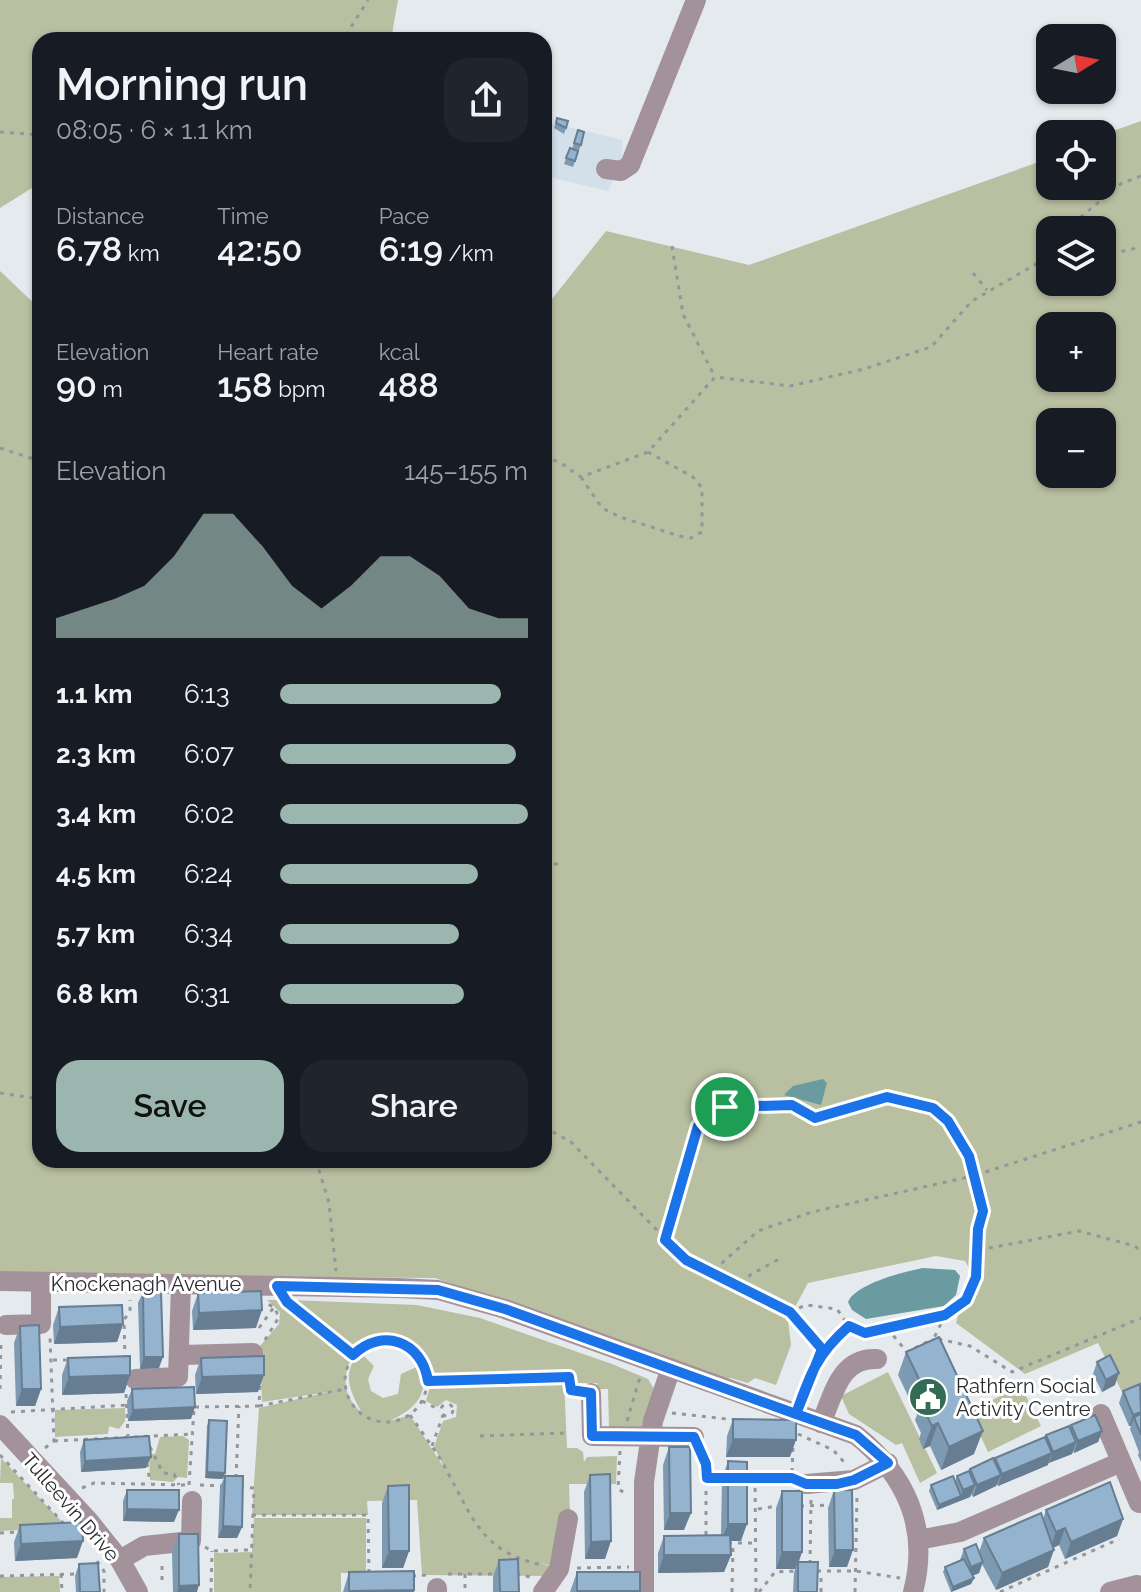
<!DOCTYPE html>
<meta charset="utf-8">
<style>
:root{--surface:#171b24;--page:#20242c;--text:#f1f3f6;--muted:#9ea1a6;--accent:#9bb6ae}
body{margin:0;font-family:Raleway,sans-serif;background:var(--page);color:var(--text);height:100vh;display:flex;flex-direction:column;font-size:30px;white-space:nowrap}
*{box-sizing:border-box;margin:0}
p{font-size:26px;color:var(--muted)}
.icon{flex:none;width:44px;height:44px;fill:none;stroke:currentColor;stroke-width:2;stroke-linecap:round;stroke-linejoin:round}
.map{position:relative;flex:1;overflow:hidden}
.panel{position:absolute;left:32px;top:32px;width:520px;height:1136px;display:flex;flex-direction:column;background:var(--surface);border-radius:24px;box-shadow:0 2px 6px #0004}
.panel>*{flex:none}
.needle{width:52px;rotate:80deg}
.fabs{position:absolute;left:1036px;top:24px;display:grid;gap:16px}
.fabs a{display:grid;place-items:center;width:80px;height:80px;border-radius:16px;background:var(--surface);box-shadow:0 2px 6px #0004;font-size:40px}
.pin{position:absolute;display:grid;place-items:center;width:68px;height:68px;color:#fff;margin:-34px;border:4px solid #fff;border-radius:50%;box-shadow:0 2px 8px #0007}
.round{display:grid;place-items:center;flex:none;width:84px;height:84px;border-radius:24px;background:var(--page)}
.headline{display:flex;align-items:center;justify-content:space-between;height:136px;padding:0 24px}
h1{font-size:44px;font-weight:600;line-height:60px}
.metrics{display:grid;grid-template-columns:repeat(3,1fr);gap:12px;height:136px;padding:8px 24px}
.metrics div{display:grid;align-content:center}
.metrics b{font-size:34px;font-weight:600}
.metrics small{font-size:22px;font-weight:400}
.metrics p{font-size:22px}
.chart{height:224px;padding:16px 24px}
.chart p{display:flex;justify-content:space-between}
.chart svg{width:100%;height:144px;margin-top:8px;fill:var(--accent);opacity:.7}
.action{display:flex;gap:16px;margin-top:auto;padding:16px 24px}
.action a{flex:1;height:92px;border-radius:24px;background:var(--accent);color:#111;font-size:32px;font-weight:600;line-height:92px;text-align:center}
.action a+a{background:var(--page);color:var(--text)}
ul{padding:0 24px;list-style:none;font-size:26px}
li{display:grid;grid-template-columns:128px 96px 1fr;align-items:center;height:60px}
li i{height:20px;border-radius:10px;background:var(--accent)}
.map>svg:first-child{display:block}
</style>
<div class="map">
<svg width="1141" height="1592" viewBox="0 0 1141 1592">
<rect width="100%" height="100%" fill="#e5eaef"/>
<!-- built -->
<polygon fill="#d3dfe9" points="551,123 623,140 621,165 608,191 544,176 544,143"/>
<!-- green -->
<g fill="#b9bfa1" fill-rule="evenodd">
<polygon points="0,0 398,0 391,40 40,40 40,183 0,208"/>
<path d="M 1141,121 L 1141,1392 L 1124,1396 L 1098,1343 L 1025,1374 L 956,1323 L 970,1270 L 965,1261 L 936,1256 L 808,1283 L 788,1320 L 791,1345 L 776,1385 L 755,1378 L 748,1383 L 731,1378 L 719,1380 L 435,1278 L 0,1274 L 0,271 L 40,309 L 40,1160 L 544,1160 L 544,309 L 606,231 L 749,265 L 1050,158 L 1050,186 L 1102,186 L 1102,135 ZM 1050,230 L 1102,230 L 1102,282 L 1050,282 ZM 1050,326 L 1102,326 L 1102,378 L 1050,378 ZM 1050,422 L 1102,422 L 1102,474 L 1050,474 Z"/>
<path d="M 267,1300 L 280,1300 L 353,1355 C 341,1378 343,1396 362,1413 C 351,1393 340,1374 360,1352 L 374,1366 L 368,1379 L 371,1391 L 383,1398 L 398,1394 L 401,1374 L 421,1365 C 430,1395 415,1409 390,1421 L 410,1415 L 446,1471 L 434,1447 L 443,1421 L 456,1417 L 457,1405 L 446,1400 L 437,1407 L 426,1401 L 431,1383 L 564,1380 L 567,1448 L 577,1448 L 583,1452 L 584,1462 L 587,1457 L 617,1456 L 616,1484 L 569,1484 L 570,1515 L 553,1566 L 540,1563 L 559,1569 L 556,1576 L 422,1575 L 417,1500 L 367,1501 L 368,1515 L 252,1515 L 259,1408 L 328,1392 L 262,1402 L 260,1346 L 279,1324 L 280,1312 Z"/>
<polygon points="289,1300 417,1305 480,1318 612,1364 648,1379 656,1392 642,1427 609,1428 608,1389 597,1389 597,1383 580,1383 579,1390 571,1390 568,1377 437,1379 431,1377 419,1348 393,1337 349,1347 298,1311"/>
<polygon points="888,1372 937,1473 920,1483 902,1443 896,1445 849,1414 841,1396"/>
<polygon points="1021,1386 1041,1426 988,1452 969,1411"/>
<polygon points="125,1408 125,1421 119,1429 109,1426 108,1434 55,1437 55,1410"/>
<polygon points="160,1437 183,1436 189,1440 187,1478 178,1477 173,1482 150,1480 149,1454 155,1454"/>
<polygon points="1,1458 67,1527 65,1528 0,1531 0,1518 12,1518 12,1499 14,1499 13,1483 0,1483"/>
<polygon points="254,1518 366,1518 366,1573 341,1573 341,1592 214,1592 214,1553 252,1552"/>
<polygon points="59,1576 60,1592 0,1592 0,1577"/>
</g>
<!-- water -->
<g fill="#699ba0">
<polygon points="823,1079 827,1083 821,1105 784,1095 793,1086"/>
<path d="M 923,1268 L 955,1270 L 960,1276 L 956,1295 L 944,1306 L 866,1319 L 852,1310 L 848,1302 C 855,1284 903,1272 923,1268 Z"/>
</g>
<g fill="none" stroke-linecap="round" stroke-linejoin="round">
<!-- path -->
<g stroke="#93969a" stroke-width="3" stroke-dasharray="4 6" stroke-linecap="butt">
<polyline points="337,40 346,35 368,0"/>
<polyline points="0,132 40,135"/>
<polyline points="1065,230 1122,183 1141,176"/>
<polyline points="672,246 683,314 715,377"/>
<polyline points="1102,256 1141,247"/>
<polyline points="1036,264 1042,270 1050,268"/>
<polyline points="973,273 987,290"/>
<polyline points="0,448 40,461"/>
<polyline points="544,456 561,463 581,477 648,452 715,377 790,386 864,369 931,347 972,301 1036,264 1050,248"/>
<polyline points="581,477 602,508 620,517 679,536 691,538 702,532 702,488 693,477 648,452"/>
<polyline points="544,864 564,864"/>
<polyline points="0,1093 40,1099"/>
<polyline points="544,1127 571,1142 686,1260 790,1312 822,1349 801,1399"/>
<polyline points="316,1160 329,1203 336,1271"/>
<path d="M 665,1240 L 698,1126 L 725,1107 L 792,1105 L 815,1118 C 888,1093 952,1081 973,1176 L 1141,1122"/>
<polyline points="979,1250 1079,1231 1135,1246 1141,1252"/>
<polyline points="714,1270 758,1231 812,1212 973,1176 983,1211 978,1229 976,1277 966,1300 945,1315 865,1333 849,1326 822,1349"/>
<polyline points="743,1285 750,1275 781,1258"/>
<polyline points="287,1302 353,1355"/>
<polyline points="790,1312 806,1305 837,1309 848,1325"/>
<polyline points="945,1315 934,1338 970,1346 1012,1372 1141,1318"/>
<polyline points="259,1328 274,1307"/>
<polyline points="887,1328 907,1352 933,1339"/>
<circle cx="386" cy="1381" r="41"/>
<polyline points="265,1340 279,1317 274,1307 265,1303"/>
<polyline points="125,1359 124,1320 130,1311 130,1300"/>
<polyline points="53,1360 69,1360"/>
<polyline points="428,1381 569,1377 569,1387 577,1391"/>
<polyline points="0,1389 1,1339"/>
<polyline points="126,1394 128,1436"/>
<polyline points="422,1401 440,1410"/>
<circle cx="447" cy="1410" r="6"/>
<polyline points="259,1406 345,1389"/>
<polyline points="195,1407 259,1406 260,1385"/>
<polyline points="11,1412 127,1405"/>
<polyline points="672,1413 736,1420"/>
<path d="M 410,1415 C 423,1434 438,1453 448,1473 C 474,1521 483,1552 542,1565"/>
<polyline points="627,1421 641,1374"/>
<polyline points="798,1434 833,1450 845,1463"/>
<polyline points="480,1436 566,1433"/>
<polyline points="54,1441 192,1434"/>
<polyline points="432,1446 443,1415"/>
<polyline points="150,1447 163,1473 174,1474 179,1485"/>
<polyline points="45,1448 54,1441 50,1337"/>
<polyline points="620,1451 618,1489 627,1494"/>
<polyline points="701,1452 706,1464 706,1539"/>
<polyline points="0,1455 66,1526"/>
<polyline points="147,1463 150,1483"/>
<polyline points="792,1472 793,1447"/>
<polyline points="236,1478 239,1406"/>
<polyline points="707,1478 724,1478"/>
<polyline points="747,1478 792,1478"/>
<polyline points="755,1478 756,1592"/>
<polyline points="189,1485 194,1409"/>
<polyline points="200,1485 224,1486"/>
<polyline points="240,1487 254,1488 250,1592"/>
<polyline points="82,1488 94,1483 185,1485"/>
<polyline points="800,1506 833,1505"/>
<polyline points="758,1509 777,1506"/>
<polyline points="252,1515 368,1515 369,1576"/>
<polyline points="0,1533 20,1532"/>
<polyline points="728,1543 758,1543"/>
<polyline points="205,1547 212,1551 248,1550"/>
<polyline points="97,1561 104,1571 104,1592"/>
<polyline points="810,1564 811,1499"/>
<polyline points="577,1568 629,1567"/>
<polyline points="817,1571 856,1571 900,1578"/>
<polyline points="61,1574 62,1592"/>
<polyline points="448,1574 496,1574"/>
<polyline points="465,1574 465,1592"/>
<polyline points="516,1574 531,1577"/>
<polyline points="0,1576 76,1574"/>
<polyline points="412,1576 428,1575"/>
<polyline points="162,1580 162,1562"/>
<polyline points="211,1592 212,1551"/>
<polyline points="732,1592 733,1543"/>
<polyline points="759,1592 775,1572 797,1571"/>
<polyline points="821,1592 821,1572"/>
<polyline points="855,1592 857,1496"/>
<polyline points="1000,1592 1119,1539"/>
</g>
<!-- minor -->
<g stroke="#a4929b" stroke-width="20">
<polyline points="606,169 621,171 630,165 696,0"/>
<path d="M 0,1281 L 399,1288 L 438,1290 L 505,1309 L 856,1435 C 906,1475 930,1528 913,1592"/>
<polyline points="6,1325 41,1324 41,1284"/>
<polyline points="182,1355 253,1353"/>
<polyline points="135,1379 178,1377 181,1284"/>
<polyline points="591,1393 592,1436 694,1437"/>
<polyline points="1101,1414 1139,1503"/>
<path d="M 821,1423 C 834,1394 840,1357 877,1359"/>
<polyline points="0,1425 88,1520 120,1560 138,1592"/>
<polyline points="806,1484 854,1480 888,1463"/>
<polyline points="918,1540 960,1532 1121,1462"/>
<polyline points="120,1560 144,1546 191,1541 192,1501"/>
<polyline points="437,1592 437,1588"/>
<polyline points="543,1592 559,1569 568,1519"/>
<polyline points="644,1592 644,1482 653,1421 671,1368"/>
<polyline points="1110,1592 1137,1585"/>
</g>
</g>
<!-- wall -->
<g fill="#7e9ab2">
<polygon points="557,118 568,121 564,134 554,128"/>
<polygon points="578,130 581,145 573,167 564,164 570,148 572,149"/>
<polygon points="143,1292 159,1368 140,1369 138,1303"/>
<polygon points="198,1293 256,1328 193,1330 192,1311"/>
<polygon points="59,1307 123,1324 117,1342 54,1344 53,1325"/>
<polygon points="20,1326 41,1389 35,1406 16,1406 14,1343"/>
<polygon points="906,1352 974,1454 941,1470 930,1446 923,1449 919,1439 921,1433 915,1420 917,1415 898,1375"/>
<polygon points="68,1358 130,1375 124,1393 62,1395 62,1375"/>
<polygon points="201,1358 258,1392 196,1394 195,1375"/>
<polygon points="1097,1362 1115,1385 1102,1392 1093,1374"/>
<polygon points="1141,1387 1141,1462 1138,1455 1139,1452 1130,1429 1131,1426 1129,1426 1119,1403 1123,1391"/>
<polygon points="132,1389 191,1419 128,1421 127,1401"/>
<polygon points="733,1419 790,1457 726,1457 727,1436"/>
<polygon points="209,1420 225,1473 223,1479 205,1478 207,1426"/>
<polygon points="1071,1425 1102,1431 1098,1442 1074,1453 1073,1451 1072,1454 1048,1463 1048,1465 998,1486 997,1484 996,1486 973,1497 971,1494 970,1497 937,1510 929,1491 931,1485 955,1481 957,1476 969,1471 970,1469 994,1461 995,1458 1045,1438 1046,1435 1070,1428"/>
<polygon points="84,1440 146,1468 81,1472 80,1452"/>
<polygon points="669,1447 684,1530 664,1530 663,1465"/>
<polygon points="728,1461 741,1541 730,1541 731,1555 724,1572 658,1573 658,1553 664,1536 721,1535 722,1479"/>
<polygon points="590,1475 605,1559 585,1559 584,1492"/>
<polygon points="225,1476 242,1527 237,1538 218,1538 220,1487"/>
<polygon points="388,1486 409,1551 403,1568 382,1568 382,1503"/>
<polygon points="127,1490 174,1522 123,1521 123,1501"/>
<polygon points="834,1490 847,1567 829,1567 828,1508"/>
<polygon points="782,1491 802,1552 799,1562 817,1592 793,1592 794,1573 795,1569 776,1569 776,1508"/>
<polygon points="1046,1510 1123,1519 1117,1536 1065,1559 1059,1545 1053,1548 1048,1567 996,1590 982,1564 979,1573 972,1576 974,1578 971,1584 951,1592 943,1572 945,1567 960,1560 964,1549 979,1552 984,1538 1043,1519"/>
<polygon points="20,1525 77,1558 15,1561 14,1542"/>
<polygon points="179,1534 197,1592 173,1592 172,1552"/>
<polygon points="499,1560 519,1592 493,1592 493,1577"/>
<polygon points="79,1564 100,1592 76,1592 75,1576"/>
<polygon points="349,1572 414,1590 414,1592 343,1592"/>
<polygon points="577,1572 640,1572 640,1592 570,1592"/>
</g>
<!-- shaded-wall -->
<g fill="#677d91">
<polygon points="262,1310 256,1328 193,1330 199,1313"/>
<polygon points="123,1324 117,1342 54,1344 60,1327"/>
<polygon points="144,1357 163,1357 159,1368 140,1369"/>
<polygon points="1119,1373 1115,1385 1102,1392 1106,1380"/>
<polygon points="130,1375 124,1393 62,1395 69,1377"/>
<polygon points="264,1375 258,1392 196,1394 202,1377"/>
<polygon points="22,1389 41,1389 35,1406 16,1406"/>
<polygon points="195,1407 191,1419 128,1421 133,1410"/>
<polygon points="1141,1412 1141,1421 1134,1417 1131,1426 1129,1426 1133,1415"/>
<polygon points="938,1423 930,1446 923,1449 932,1426"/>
<polygon points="983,1431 974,1454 941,1470 949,1447"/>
<polygon points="1102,1431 1098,1442 1074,1453 1078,1441"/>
<polygon points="733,1439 796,1440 790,1457 726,1457"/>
<polygon points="1076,1442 1072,1454 1049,1463 1053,1452"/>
<polygon points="1052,1453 1048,1465 998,1486 1002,1474"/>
<polygon points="151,1457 146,1468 81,1472 85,1461"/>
<polygon points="207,1472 225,1473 223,1479 205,1478"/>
<polygon points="1001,1475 996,1486 973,1497 977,1485"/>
<polygon points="975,1485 970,1497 937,1510 939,1505 961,1496 963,1490"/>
<polygon points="127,1509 179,1510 174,1522 123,1521"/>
<polygon points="670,1513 691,1513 684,1530 664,1530"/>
<polygon points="1123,1519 1117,1536 1065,1559 1071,1542"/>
<polygon points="728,1524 747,1524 741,1541 721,1541"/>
<polygon points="223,1526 242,1527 237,1538 218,1538"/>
<polygon points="1065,1528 1059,1545 1050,1549 1056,1532"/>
<polygon points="83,1541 77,1558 15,1561 21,1544"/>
<polygon points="611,1541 605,1559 585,1559 591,1542"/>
<polygon points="835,1550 853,1550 847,1567 829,1567"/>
<polygon points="1054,1550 1048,1567 996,1590 1002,1573"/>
<polygon points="389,1551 409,1551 403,1568 382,1568"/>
<polygon points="782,1552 802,1552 795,1569 776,1569"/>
<polygon points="664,1555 731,1555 724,1572 658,1573"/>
<polygon points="983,1562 979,1573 967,1578 971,1567"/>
<polygon points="974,1578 971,1584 951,1592 953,1587"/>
<polygon points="199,1585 197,1592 177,1592 179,1586"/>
<polygon points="414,1590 414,1592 349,1592 349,1591"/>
</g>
<!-- building -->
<g fill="#93b3cf" stroke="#677d91" stroke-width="2">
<polygon points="557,118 568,121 566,128 556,123"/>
<polygon points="578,130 584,132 581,145 574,143"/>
<polygon points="570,148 578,151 575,161 566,158"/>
<polygon points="161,1291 163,1357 144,1357 143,1292"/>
<polygon points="261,1291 262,1310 199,1313 198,1293"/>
<polygon points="122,1305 123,1324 60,1327 59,1307"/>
<polygon points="39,1325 41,1389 22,1389 20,1326"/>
<polygon points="939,1337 983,1431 949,1447 938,1423 932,1426 927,1416 931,1414 923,1397 927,1396 906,1352"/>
<polygon points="1110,1355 1119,1373 1106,1380 1097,1362"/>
<polygon points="130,1356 130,1375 69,1377 68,1358"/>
<polygon points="264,1356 264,1375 202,1377 201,1358"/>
<polygon points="1140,1384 1141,1412 1133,1415 1123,1391"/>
<polygon points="194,1387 195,1407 133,1410 132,1389"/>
<polygon points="1141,1414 1141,1435 1134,1417"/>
<polygon points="1095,1415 1102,1431 1078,1441 1071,1425"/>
<polygon points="733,1419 796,1420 796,1440 733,1439"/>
<polygon points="209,1420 227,1421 225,1473 207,1472"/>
<polygon points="1069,1426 1076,1442 1053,1452 1046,1435"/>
<polygon points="149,1436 151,1457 85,1461 84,1440"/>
<polygon points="1045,1437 1052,1453 1002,1474 995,1458"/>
<polygon points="669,1447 690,1447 691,1513 670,1513"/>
<polygon points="993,1458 1001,1475 977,1485 970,1469"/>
<polygon points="728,1461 747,1462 747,1524 728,1524"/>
<polygon points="969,1471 975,1485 963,1490 957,1476"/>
<polygon points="610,1474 611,1541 591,1542 590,1475"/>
<polygon points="225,1476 243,1476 242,1527 223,1526"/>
<polygon points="953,1476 961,1496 939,1505 931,1485"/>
<polygon points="1110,1482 1123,1519 1071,1542 1065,1528 1056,1532 1046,1510"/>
<polygon points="409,1485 409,1551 389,1551 388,1486"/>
<polygon points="127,1490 179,1490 179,1510 127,1509"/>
<polygon points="834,1490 852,1490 853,1550 835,1550"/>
<rect x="782" y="1491" width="20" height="61"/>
<polygon points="1041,1513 1054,1550 1002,1573 984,1538"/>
<polygon points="82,1522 83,1541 21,1544 20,1525"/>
<polygon points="179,1534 198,1534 199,1585 179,1586"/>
<polygon points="730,1535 731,1555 664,1555 664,1536"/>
<polygon points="976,1544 983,1562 971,1567 964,1549"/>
<polygon points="518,1559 519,1592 500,1592 499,1560"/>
<polygon points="964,1559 974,1578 953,1587 945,1567"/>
<polygon points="798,1562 818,1562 817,1592 798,1592"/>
<polygon points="98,1563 100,1592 80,1592 79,1564"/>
<polygon points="414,1571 414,1590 349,1591 349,1572"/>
<rect x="577" y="1572" width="63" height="19"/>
</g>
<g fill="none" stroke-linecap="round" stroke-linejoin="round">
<defs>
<path id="route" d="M 725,1107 L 698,1126 L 665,1240 L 686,1260 L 790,1312 L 822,1349 L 796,1414 L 505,1309 L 438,1290 L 277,1286 L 287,1302 L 353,1355 C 382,1327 422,1341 428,1381 L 569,1377 L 571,1390 L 591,1393 L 592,1436 L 694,1437 L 706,1464 L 707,1478 L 792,1478 L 806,1484 L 837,1484 L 854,1480 L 888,1463 L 856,1435 L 796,1414 C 810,1374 817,1354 849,1326 L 865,1333 L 887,1328 L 945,1315 L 966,1300 L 976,1277 L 978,1229 L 983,1211 L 969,1156 L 948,1121 L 933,1108 L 887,1097 L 815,1118 L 792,1105 L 725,1107"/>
</defs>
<!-- route casing -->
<use href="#route" stroke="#fff" stroke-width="16"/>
<!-- route -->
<use href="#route" stroke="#1a73e8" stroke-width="10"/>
</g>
<!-- icons -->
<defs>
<symbol id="civic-disc" viewBox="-11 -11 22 22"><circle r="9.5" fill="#326c55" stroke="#fff"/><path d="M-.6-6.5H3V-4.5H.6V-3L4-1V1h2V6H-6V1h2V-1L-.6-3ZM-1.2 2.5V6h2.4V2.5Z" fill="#fff"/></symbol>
</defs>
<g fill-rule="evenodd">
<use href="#civic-disc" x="906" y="1375" width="44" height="44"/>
</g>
<g text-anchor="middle" stroke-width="6" stroke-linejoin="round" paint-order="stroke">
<!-- street labels -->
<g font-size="20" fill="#292b2d" stroke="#fff">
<text x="146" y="1291">Knockenagh Avenue</text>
<text transform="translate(71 1507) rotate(49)" y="7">Tulleevin Drive</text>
</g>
<!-- poi labels -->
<g font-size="20" fill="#292b2d" stroke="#fff" text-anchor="start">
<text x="956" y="1393">Rathfern Social<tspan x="956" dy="23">Activity Centre</tspan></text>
</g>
</g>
</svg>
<div class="fabs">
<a><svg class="needle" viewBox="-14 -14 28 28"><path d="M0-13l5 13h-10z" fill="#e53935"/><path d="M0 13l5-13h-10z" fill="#9ea1a6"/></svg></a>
<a><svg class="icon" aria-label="locate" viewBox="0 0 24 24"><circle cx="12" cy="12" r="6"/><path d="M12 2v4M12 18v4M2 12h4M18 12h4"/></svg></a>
<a><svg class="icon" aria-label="layers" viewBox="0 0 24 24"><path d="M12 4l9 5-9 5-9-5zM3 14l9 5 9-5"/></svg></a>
<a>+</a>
<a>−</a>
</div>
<div class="pin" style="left:725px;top:1107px;background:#1e9e55"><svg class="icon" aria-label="arrive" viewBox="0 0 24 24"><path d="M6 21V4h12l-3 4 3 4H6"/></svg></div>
<section class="panel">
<div class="headline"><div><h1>Morning run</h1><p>08:05 · 6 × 1.1 km</p></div><a class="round"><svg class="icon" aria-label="share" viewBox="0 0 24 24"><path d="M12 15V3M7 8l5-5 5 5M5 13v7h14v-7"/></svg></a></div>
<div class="metrics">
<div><p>Distance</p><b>6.78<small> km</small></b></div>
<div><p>Time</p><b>42:50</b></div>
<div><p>Pace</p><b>6:19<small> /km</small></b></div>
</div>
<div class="metrics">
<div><p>Elevation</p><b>90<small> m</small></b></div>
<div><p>Heart rate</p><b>158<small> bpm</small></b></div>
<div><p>kcal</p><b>488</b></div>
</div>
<div class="chart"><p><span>Elevation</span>145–155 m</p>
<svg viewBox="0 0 160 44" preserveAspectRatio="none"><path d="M0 44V38L10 35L20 32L30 28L40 19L50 6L60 6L70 16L80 28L90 35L100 28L110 19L120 19L130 25L140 35L150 38L160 38V44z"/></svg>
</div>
<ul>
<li><b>1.1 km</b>6:13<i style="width:89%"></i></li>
<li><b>2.3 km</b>6:07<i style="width:95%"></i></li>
<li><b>3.4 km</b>6:02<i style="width:100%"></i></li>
<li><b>4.5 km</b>6:24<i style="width:80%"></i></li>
<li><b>5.7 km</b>6:34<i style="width:72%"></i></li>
<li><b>6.8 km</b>6:31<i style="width:74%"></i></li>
</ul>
<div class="action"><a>Save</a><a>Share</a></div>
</section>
</div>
